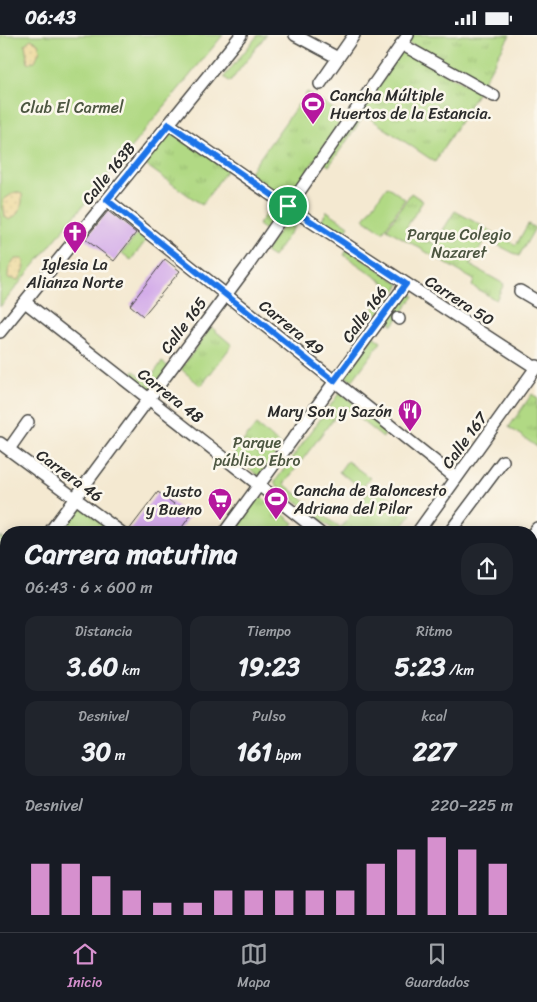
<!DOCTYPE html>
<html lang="es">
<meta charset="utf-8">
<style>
:root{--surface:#171b24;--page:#20242c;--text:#f1f3f6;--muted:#9ea1a6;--line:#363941;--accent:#d690ce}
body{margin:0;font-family:Sriracha,sans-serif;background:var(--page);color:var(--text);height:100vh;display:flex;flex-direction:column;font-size:19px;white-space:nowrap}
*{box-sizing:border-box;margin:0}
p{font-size:16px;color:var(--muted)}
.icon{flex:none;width:28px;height:28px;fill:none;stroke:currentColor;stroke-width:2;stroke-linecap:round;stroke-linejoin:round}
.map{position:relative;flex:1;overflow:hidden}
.sheet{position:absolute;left:0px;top:491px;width:538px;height:406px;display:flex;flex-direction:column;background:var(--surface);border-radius:20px 20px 0 0;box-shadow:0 2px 12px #0003}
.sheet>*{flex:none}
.pin{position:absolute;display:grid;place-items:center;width:42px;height:42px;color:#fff;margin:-21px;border:2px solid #fff;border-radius:50%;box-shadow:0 1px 5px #0007}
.round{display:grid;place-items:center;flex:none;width:52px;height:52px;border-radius:20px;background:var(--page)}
.summary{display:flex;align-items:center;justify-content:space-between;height:85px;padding:0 25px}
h1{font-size:28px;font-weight:700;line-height:38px}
.metrics{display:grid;grid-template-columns:repeat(3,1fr);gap:8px;height:85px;padding:5px 25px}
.metrics div{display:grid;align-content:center;border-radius:12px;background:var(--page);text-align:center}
.metrics b{font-size:25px;font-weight:700}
.metrics small{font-size:14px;font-weight:400}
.metrics p{font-size:14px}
.chart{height:140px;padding:10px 25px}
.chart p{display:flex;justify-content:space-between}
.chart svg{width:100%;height:90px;margin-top:5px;stroke:var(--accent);stroke-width:6}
.status{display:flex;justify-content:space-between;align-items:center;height:35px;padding:0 25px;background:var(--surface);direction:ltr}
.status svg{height:14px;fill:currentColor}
.dock{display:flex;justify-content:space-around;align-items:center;height:70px;border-top:1px solid var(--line);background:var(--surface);font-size:14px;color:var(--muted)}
.dock a{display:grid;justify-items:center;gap:2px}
.dock .on{color:var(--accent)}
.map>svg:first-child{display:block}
</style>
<div class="status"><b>06:43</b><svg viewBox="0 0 49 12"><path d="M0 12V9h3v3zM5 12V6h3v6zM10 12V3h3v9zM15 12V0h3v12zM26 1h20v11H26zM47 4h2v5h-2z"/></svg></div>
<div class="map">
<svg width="537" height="897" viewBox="0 0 537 897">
<defs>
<pattern id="sand-dots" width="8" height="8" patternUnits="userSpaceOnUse" patternTransform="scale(1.25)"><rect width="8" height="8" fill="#eeda9e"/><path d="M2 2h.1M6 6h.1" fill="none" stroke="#cb8" stroke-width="1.8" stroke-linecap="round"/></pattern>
<pattern id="park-tufts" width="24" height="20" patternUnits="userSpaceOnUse" patternTransform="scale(1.25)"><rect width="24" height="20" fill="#b1d984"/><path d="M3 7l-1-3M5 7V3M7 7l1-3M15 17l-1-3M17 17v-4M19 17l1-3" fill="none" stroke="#98ba72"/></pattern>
</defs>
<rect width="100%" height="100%" fill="#fbf7ec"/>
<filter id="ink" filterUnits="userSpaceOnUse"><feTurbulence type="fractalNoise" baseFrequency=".02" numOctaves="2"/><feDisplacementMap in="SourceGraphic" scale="10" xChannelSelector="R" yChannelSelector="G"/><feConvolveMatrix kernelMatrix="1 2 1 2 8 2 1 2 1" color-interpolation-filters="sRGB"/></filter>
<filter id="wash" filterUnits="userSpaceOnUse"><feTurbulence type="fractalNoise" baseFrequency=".0096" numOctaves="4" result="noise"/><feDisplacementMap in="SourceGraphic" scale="20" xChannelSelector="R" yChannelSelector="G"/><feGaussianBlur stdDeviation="1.12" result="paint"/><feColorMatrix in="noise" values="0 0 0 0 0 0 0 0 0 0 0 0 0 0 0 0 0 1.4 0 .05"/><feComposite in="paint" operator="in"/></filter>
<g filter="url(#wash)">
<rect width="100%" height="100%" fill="#f4e9d1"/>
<!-- green -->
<g fill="#b1d984" stroke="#6e8258">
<polygon points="0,0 223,0 0,272"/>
<polygon points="258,0 266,0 230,47 224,42"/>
<polygon points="355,79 362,84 329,131 322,126"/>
<polygon points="387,151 405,164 383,197 364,184"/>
<polygon points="275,166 282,171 265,195 258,190"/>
<polygon points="327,176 349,191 342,200 321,186"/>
<polygon points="291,178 300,183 273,222 265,217"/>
<polygon points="139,197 148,203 131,225 122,218"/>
<polygon points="348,213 400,249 378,280 372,276 389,251 344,220"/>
<polygon points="407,256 414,261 393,290 386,284"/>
<polygon points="373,301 381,307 352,346 345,341"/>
<polygon points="162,327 170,333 150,359 128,343 134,336 148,346"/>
<polygon points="340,357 386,396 383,403 343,371 284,449 341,494 336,497 274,448"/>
<polygon points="347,426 370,443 362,453 339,437"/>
<polygon points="277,891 324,891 334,897 287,897"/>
<polygon points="419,891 465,891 473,897 429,897"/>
</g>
<!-- sand -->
<g fill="url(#sand-dots)" stroke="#8c8264">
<polygon points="31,4 38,8 40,15 35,26 28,28 25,9"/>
<path d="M 15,157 L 22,159 C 23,171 20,178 10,185 L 5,182 L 3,165 Z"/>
<path d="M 16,224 L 23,224 L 25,233 L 19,245 L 8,243 C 8,234 9,229 16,224 Z"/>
</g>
<!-- park -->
<g fill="url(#park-tufts)" stroke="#6e8258">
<polygon points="413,0 510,0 482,49 407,7"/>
<polygon points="403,14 478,57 435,127 359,76"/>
<polygon points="307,57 344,81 287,166 249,138"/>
<polygon points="171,93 228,133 202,170 143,128"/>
<polygon points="411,158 423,166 406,193 434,209 455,176 516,210 528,189 535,193 519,221 486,204 470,230 504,249 496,265 472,251 474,245 387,194"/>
<polygon points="211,292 232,310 201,351 181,334"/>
<polygon points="532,359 537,363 537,412 509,392"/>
<polygon points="256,390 282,411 259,441 232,420"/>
<polygon points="374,450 412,479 398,497 338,497"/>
<polygon points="260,461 294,488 287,497 231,497"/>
<polygon points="75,465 119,498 51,498"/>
<polygon points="0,501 6,506 6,541 0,550"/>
</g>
<g id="blocks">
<!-- building -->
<g fill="#d3abe9">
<polygon points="108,176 136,198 114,226 85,204"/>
<polygon points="165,224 180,236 143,281 130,270"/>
<polygon points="158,457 190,481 178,498 129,498 129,495"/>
</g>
</g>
</g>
<g filter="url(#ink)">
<use href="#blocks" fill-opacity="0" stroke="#494844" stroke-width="1"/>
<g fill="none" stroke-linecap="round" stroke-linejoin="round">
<!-- minor-tunnel -->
<polyline stroke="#ccc3b0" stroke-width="11" stroke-dasharray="11 5.5" stroke-linecap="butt" points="142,897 147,891"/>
<defs>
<g id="minor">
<polyline points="295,0 338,23"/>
<polyline points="401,9 494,61"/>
<polyline points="320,49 354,0"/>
<polyline points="169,89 287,171 536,333"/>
<polyline points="107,165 456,443"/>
<polyline points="520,256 537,266"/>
<polyline points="25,267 320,498"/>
<polyline points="398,283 399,284"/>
<polyline points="0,297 241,0"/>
<polyline points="0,408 122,498"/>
<polyline points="9,414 28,387"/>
<polyline points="49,498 249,229 408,0"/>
<polyline points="224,498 406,249"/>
<polyline points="417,498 537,331"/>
<polyline points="449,498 503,426"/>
<polyline points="531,501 537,493"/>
<polyline points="0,563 6,555"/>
<polyline points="0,635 6,640"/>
<polyline points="0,654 6,659"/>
<polyline points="531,657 537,661"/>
<polyline points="531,701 537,693"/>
<polyline points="0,760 6,765"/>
<polyline points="531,810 537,802"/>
<polyline points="0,815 6,820"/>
<polyline points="531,845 537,849"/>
<polyline points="0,882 6,874"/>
<polyline points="107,891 115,897"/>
<polyline points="355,891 366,897"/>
<polyline points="385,891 395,897"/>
</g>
<g id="highway">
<polyline points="0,583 6,588"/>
<polyline points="0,623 6,628"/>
<polyline points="0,672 6,676"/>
<polyline points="0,708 6,712"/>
<polyline points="268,891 277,897"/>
<polyline points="337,891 348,897"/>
<polyline points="403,891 414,897"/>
<polyline points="472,891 480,897"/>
</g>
</defs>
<!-- minor casing -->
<use href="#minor" stroke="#494844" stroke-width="14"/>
<!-- highway casing -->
<use href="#highway" stroke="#494844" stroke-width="20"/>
<!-- minor -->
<use href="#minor" stroke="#fff" stroke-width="11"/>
<!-- highway -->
<use href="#highway" stroke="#fff" stroke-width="18"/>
</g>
</g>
<g fill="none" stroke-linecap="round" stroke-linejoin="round" filter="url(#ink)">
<defs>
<polygon id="route" points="169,89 288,171 406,249 334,346 107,165"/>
</defs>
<!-- route casing -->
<use href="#route" stroke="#fff" stroke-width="10"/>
<!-- route -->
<use href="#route" stroke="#1a73e8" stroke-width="6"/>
</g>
<!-- icons -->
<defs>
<symbol id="stadium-pin" viewBox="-11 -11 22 30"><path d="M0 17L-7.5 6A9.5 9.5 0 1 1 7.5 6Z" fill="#b5179e" stroke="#fbf7ec"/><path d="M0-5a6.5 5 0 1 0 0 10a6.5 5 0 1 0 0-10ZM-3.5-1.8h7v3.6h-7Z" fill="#fff"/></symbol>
<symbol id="church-pin" viewBox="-11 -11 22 30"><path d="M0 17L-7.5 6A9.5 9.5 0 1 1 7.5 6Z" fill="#b5179e" stroke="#fbf7ec"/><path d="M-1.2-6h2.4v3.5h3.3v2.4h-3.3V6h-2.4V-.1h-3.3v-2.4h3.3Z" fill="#fff"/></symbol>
<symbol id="restaurant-pin" viewBox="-11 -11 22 30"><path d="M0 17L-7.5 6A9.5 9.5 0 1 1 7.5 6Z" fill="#b5179e" stroke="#fbf7ec"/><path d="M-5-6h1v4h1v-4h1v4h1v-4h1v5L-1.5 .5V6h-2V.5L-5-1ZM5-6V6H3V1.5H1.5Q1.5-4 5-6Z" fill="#fff"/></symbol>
<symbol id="supermarket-pin" viewBox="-11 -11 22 30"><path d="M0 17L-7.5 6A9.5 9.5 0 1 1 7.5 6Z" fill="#b5179e" stroke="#fbf7ec"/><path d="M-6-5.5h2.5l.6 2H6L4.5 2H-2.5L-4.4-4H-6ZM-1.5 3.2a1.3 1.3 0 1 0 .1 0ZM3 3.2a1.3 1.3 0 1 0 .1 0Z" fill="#fff"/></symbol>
</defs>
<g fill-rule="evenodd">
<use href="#stadium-pin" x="299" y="55" width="28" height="38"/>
<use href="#church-pin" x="61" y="184" width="28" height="38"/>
<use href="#restaurant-pin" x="396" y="362" width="28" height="38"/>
<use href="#stadium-pin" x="262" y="450" width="28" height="38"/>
<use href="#supermarket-pin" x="206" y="451" width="28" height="38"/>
</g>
<g text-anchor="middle" stroke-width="5" stroke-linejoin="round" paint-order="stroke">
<!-- poi labels -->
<g font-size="16" fill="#2b2b2b" stroke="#fbf7ec" text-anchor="start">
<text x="330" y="66">Cancha Múltiple<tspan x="330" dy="18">Huertos de la Estancia.</tspan></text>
<text x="75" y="235" text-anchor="middle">Iglesia La<tspan x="75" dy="18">Alianza Norte</tspan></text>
<text x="392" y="382" text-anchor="end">Mary Son y Sazón</text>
<text x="294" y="461">Cancha de Baloncesto<tspan x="294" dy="18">Adriana del Pilar</tspan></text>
<text x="202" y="462" text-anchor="end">Justo<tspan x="202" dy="18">y Bueno</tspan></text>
</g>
<!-- park labels -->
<g font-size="16" fill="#4c5641" stroke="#fbf7ec">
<text x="72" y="78">Club El Carmel</text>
<text x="459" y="205">Parque Colegio<tspan x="459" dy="18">Nazaret</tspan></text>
<text x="257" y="413">Parque<tspan x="257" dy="18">público Ebro</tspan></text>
</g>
<!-- street labels -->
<g font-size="16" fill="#2b2b2b" stroke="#fbf7ec">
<text transform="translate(108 138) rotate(-51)" y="6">Calle 163B</text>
<text transform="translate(460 265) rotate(33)" y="6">Carrera 50</text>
<text transform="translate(364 279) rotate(-54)" y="6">Calle 166</text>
<text transform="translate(183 290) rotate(-53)" y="6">Calle 165</text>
<text transform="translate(292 292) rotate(39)" y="6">Carrera 49</text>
<text transform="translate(171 360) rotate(38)" y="6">Carrera 48</text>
<text transform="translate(464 405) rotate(-54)" y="6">Calle 167</text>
<text transform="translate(70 440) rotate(36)" y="6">Carrera 46</text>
</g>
</g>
</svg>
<div class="pin" style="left:288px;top:171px;background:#1e9e55"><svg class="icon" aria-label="arrive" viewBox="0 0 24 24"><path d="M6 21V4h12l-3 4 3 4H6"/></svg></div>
<section class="sheet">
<div class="summary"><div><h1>Carrera matutina</h1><p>06:43 · 6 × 600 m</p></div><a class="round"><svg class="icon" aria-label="share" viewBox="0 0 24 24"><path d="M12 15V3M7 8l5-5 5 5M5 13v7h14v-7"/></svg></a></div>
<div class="metrics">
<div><p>Distancia</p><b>3.60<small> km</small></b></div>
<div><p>Tiempo</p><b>19:23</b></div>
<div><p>Ritmo</p><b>5:23<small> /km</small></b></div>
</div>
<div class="metrics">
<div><p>Desnivel</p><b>30<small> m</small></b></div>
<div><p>Pulso</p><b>161<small> bpm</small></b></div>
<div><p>kcal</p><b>227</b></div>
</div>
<div class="chart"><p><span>Desnivel</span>220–225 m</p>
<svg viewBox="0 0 160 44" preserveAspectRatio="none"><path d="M5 44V19M15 44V19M25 44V25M35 44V32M45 44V38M55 44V38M65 44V32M75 44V32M85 44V32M95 44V32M105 44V32M115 44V19M125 44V12M135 44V6M145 44V12M155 44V19"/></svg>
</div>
</section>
</div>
<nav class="dock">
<a class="on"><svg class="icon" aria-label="home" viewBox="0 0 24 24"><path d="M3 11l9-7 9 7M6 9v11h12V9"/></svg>Inicio</a>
<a><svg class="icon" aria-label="map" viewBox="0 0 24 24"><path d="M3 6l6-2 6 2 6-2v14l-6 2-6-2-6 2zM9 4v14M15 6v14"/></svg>Mapa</a>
<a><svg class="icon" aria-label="saved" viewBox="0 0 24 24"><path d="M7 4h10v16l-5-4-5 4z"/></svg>Guardados</a>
</nav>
